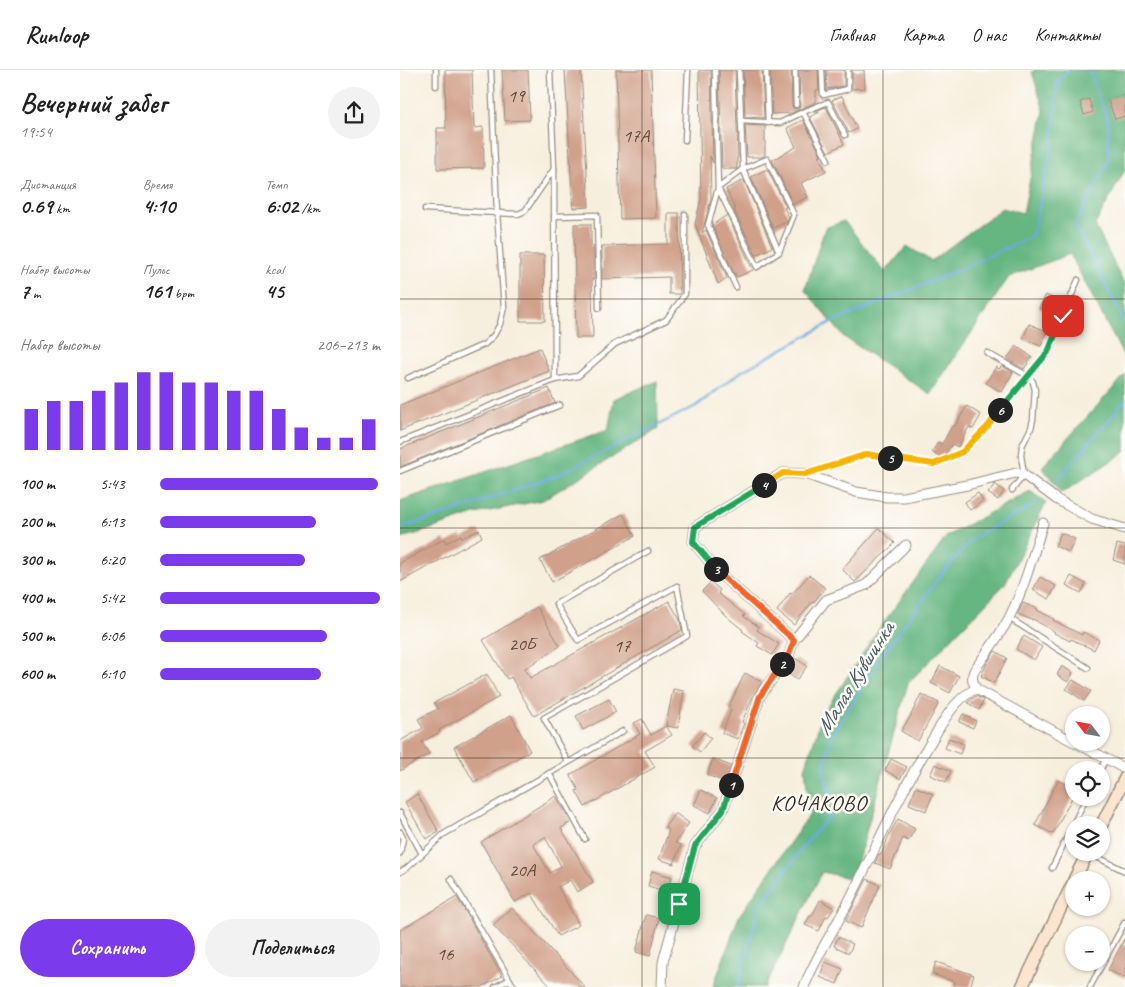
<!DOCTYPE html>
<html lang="ru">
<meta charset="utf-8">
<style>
:root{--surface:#fff;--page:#f2f2f2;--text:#222;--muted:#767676;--line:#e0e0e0;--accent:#7c3aed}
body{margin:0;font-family:Caveat,sans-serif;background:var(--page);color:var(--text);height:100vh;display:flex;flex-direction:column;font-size:19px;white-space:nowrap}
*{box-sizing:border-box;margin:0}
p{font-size:16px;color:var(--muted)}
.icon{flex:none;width:28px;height:28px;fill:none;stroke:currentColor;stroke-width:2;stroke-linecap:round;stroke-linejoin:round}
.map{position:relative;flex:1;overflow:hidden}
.sheet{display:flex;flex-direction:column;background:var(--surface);width:400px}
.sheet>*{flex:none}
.needle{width:32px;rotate:301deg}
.fabs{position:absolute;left:665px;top:636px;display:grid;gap:10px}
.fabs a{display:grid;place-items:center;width:45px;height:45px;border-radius:50%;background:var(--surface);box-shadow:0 1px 4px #0004;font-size:25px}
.pin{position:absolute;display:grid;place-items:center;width:42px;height:42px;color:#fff;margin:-21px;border-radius:10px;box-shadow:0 2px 8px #0006}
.km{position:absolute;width:25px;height:25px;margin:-12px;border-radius:50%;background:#222;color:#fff;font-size:14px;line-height:25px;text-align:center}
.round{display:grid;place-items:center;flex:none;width:52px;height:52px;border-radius:26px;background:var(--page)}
.summary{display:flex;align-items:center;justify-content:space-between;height:85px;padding:0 20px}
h1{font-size:28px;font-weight:700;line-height:38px}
.figures{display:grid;grid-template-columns:repeat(3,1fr);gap:8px;height:85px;padding:5px 20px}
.figures div{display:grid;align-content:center}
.figures b{font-size:21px;font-weight:700}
.figures small{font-size:14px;font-weight:400}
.figures p{font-size:14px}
.chart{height:140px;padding:10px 20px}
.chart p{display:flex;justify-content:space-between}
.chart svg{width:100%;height:90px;margin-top:5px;stroke:var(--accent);stroke-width:6}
.primary-button{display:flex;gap:10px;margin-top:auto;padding:10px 20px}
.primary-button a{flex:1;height:58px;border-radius:30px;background:var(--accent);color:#fff;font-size:20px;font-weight:700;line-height:58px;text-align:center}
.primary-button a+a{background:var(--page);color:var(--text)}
ul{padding:0 20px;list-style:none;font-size:16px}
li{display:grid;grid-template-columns:80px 60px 1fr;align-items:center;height:38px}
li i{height:12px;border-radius:6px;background:var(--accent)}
header{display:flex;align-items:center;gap:30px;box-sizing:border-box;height:70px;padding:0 25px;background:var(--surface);border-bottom:1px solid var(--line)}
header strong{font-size:24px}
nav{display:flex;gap:28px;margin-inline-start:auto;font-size:18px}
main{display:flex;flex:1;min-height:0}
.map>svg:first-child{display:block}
</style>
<header>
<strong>Runloop</strong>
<nav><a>Главная</a><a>Карта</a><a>О нас</a><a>Контакты</a></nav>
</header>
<main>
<section class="sheet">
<div class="summary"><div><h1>Вечерний забег</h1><p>19:54</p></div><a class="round"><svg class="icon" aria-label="share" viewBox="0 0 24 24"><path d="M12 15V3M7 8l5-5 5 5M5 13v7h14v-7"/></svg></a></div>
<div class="figures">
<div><p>Дистанция</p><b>0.69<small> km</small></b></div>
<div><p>Время</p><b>4:10</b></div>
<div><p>Темп</p><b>6:02<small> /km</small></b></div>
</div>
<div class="figures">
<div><p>Набор высоты</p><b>7<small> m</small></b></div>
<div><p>Пульс</p><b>161<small> bpm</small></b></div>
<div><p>kcal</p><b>45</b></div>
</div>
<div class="chart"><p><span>Набор высоты</span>206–213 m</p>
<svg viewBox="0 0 160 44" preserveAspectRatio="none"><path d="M5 44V24M15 44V20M25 44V20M35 44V15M45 44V11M55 44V6M65 44V6M75 44V11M85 44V11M95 44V15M105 44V15M115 44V24M125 44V33M135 44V38M145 44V38M155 44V29"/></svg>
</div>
<ul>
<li><b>100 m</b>5:43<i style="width:99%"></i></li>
<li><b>200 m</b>6:13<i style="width:71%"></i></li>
<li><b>300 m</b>6:20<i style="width:66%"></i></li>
<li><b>400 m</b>5:42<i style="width:100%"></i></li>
<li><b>500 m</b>6:06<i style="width:76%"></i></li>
<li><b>600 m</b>6:10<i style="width:73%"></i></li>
</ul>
<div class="primary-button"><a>Сохранить</a><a>Поделиться</a></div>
</section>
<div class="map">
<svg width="725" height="917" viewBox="0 0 725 917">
<rect width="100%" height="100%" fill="#fdfcf7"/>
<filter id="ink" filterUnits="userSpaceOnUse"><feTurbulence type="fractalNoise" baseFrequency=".02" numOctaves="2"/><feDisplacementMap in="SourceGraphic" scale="10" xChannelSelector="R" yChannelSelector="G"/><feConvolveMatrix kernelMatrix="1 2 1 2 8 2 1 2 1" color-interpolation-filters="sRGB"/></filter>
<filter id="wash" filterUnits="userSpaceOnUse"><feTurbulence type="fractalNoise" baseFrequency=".0096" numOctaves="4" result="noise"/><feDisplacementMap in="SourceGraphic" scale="20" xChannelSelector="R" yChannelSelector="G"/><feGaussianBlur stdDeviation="1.12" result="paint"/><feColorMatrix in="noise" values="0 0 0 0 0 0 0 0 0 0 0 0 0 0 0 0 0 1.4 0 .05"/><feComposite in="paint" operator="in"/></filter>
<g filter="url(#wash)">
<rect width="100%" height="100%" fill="#f7efde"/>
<!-- forest -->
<g fill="#66b681" stroke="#507050">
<polygon points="634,0 725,0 725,100 695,155 725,216 725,289 670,184 609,207 530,324 444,267 405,220 425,158 444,151 485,202 507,176 531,191 602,138 623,143 644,41 632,2"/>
<polygon points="725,305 725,382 662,423 642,397"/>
<polygon points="257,311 258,359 143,430 75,444 16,464 0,468 0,431 208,360 214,329"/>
<polygon points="630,421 646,433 605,514 508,613 453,809 422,802 365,917 313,917 339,846 410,744 405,699 422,645 479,559 547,466"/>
</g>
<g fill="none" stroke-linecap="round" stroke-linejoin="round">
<!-- stream -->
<g stroke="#6baade" stroke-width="2.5">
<polyline points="689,0 708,51 709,90 675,155 725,253"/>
<polyline points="660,407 725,331"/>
<polyline points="0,458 55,441 158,405 296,336 342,301 428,254 556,201 632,166 652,77 658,11 669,0"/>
<polyline points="338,917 358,839 402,778 435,739 423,700 431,668 479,590 536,511 573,468 635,434"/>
</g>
</g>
<g id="blocks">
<!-- building -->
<g fill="#d0a08a" fill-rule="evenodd">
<polygon points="45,0 72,0 74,58 83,57 84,98 37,99 37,58 46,58"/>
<polygon points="102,0 128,0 130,50 105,51"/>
<polygon points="165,0 181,0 189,137 173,138"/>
<polygon points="216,0 251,0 256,148 220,149"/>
<polygon points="299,0 311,0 313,93 310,86 311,129 302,163 306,160 327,208 318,214 295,154 301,129"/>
<polygon points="319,0 335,0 338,88 337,88 337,99 322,99"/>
<polygon points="343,0 362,0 364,48 345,47"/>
<polygon points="370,0 391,0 392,35 393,38 396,39 399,38 400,35 399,0 418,0 419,20 416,20 416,32 392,43 372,44"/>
<polygon points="426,0 444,0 444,16 427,19"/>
<polygon points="452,0 464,0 465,18 452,19"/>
<polygon points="722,25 725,25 725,46 715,49 708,30"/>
<polygon points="442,26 457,59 449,63 433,32 432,30"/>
<polygon points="689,29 693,42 684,45 680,32"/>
<polygon points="426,37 444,74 428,82 410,47 420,42 413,42"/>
<polygon points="403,50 421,85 419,86 426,101 401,113 408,127 393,134 372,90 396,77 387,58"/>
<polygon points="345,55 365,56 365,85 362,87 347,87"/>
<polygon points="367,99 386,137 384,138 389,147 387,152 373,158 351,107"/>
<polygon points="344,110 372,177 356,185 334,140 335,139 326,119"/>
<polygon points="268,143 279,143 280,224 269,224 269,207 202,209 202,176 268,174"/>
<polygon points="327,145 353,200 337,207 335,203 334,204 312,155"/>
<polygon points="174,154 191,154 191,176 194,176 194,209 192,209 193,268 176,268"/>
<polygon points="120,185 144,185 145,251 120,251"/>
<polygon points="646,225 660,232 654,245 639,238"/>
<polygon points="629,254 647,261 641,276 623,269"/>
<polygon points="616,276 632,287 624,299 607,289"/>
<polygon points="140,278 149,301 0,361 0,335"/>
<polygon points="602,296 613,302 602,322 586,313 596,297 599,299"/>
<polygon points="149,318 155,333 0,397 0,379"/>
<polygon points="567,336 581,345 573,359 569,357 558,377 552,374 545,385 540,387 532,382 538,372 542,374 553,355 555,356"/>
<polygon points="595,414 604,421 598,430 588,423"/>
<polygon points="578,423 583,431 570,440 565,432"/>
<polygon points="223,444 235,466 152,512 140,490"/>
<polygon points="479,458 495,473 455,512 442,499"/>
<polygon points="79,460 82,467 0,512 0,493 44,469 46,473 61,465 62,468"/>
<polygon points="661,463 675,469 669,482 655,476"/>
<polygon points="717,474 725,476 725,494 713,490"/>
<polygon points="409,505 425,518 413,533 412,532 394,555 377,541 390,523 392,524"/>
<polygon points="671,506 686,514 681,523 666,515"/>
<polygon points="640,507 656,516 649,529 633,520"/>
<polygon points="311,512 320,520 318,523 345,545 343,546 359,557 357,560 379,574 372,585 357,576 359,573 342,561 343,560 327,547 302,521"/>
<polygon points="269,531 280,550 282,560 134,646 111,607 107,609 83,570 137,537 160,576 124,599 130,608"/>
<polygon points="623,533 638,539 637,540 654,549 653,550 682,565 683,562 699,570 694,580 671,569 670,571 654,563 655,562 633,549 632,550 618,544"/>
<polygon points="624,566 642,577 634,590 616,579"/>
<polygon points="595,581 607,588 594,613 581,606 587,593"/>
<polygon points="395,588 407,596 397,610 386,602"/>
<polygon points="540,596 559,606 550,623 531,613"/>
<polygon points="662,596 673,603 668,612 657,605"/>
<polygon points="345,603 362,612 354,624 342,652 344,653 338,669 322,663 331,640 328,638"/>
<polygon points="87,604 99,627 39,660 40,662 22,672 29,684 0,701 0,671 23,658 18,649 38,639 34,633"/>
<polygon points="673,610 691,621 684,631 666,619"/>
<polygon points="273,619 284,621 278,658 266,656"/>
<polygon points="521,624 539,633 518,671 501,661 510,647"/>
<polygon points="576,626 584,630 579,640 568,633 568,632"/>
<polygon points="209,629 216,642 183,660 176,646"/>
<polygon points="563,644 576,651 573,658 559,652"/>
<polygon points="111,645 130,681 74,712 54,677"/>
<polygon points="242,649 251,665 266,656 272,665 245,681 255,697 185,737 176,721 179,720 170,705 240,664 234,653"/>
<polygon points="304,662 311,668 300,682 292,676"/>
<polygon points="549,668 564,674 560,684 545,678"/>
<polygon points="313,689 331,696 325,712 307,705"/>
<polygon points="491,689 507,697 500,709 485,700"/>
<polygon points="535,694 551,701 546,712 530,705"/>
<polygon points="658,710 674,718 674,724 653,764 635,755"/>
<polygon points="516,717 533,724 526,741 509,734"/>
<polygon points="301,720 317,728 310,743 294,735"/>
<polygon points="17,724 39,762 26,769 5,732"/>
<path d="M 156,726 L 171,752 L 161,758 L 193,812 L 177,822 L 170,810 L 158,817 L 179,855 L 158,866 L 131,823 L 115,832 L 81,772 ZM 145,767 L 161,796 L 150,803 L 133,774 Z"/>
<polygon points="275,743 289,753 275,773 281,775 274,794 259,789 269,760 265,757"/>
<polygon points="498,749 515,759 508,771 503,768 490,799 475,793 479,784 481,785 490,763"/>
<polygon points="252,801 272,807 268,822 248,816"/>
<polygon points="467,809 480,815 461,858 446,851"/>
<polygon points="57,827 102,906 82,917 0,917 0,860"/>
<polygon points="420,830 434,838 428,847 426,846 419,861 405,855 410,846 412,846"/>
<polygon points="112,838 185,917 151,917 93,855"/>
<polygon points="246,845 259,848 250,886 236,882"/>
<polygon points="438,867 453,874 449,883 434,876"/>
<polygon points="725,868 725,908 708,900"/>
<polygon points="425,892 443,899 437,914 420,907"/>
<polygon points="536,892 574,905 570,917 553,917 555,912 532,904"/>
</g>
</g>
</g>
<g filter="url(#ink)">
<use href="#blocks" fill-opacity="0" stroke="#998c7e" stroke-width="1"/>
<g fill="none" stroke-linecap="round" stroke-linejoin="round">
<defs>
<g id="lane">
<polyline points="150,0 154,99 155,310"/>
<polyline points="315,0 318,118 357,197 379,182 343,99 318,118 308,155 336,217"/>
<polyline points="339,0 341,51 380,53 403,42 428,90"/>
<polyline points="366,0 368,53"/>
<polyline points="395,0 396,35"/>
<polyline points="422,0 423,25 448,19 448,0"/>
<polyline points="36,16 36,0"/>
<polyline points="403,42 428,32 445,65"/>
<polyline points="341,51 343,99 367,89 394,145 379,182"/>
<polyline points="285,70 288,0"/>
<polyline points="25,139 118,144 125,141 154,99"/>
<polyline points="154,146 197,145 199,238"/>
<polyline points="587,283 628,306 633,312 635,320 633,350 631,358 622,376 621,385 624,405 612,420"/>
<polyline points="8,308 85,274 94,265 100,254 104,237 97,143 91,0"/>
<polyline points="0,372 155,310 178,306 215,274 266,250 285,224 285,144"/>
<polyline points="0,401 160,335"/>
<polyline points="407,404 467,384 534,394 562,382 588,356 648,282 678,210"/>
<polyline points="609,548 688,598"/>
<polyline points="168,692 144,648 287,566 277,516 178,570 156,534 248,481"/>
<polyline points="700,700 706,689"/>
<polyline points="149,703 185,769"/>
<polyline points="0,743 22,784"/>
<polyline points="0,762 3,768 0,783"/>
<polyline points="689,783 725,801"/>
<polyline points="652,798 686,728"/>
<polyline points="0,802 7,798 44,764 223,661"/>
<polyline points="51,809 114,917"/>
<polyline points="95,917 109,910"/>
<polyline points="690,917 725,852"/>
</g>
<g id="street">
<polyline points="394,570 321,505 293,472 295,457 383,403 405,404 456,422 487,427 504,427 567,415 616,403 624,405 656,429 692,449 725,459"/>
<path d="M 576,619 C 573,612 571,608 574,601 C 586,583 599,567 609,548 C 624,519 633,485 643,453"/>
<polyline points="576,619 674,672"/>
<polyline points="675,672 725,699"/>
<polyline points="262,917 263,892 295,776 323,740 360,626 389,585 394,570 426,530 466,515 506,475"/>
<path d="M 404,917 C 417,884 438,854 453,823 C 479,771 502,719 532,670 C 543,652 555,628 576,619"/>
</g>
<g id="secondary">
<polyline points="701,756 725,708"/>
<polyline points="674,810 688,782"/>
<polyline points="622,917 674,811"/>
</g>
</defs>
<!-- lane casing -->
<use href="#lane" stroke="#998c7e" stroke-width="7"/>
<!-- street casing -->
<use href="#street" stroke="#998c7e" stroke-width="11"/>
<!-- secondary casing -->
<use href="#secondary" stroke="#998c7e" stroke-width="14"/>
<!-- lane -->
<use href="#lane" stroke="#fff" stroke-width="4.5"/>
<!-- street -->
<use href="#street" stroke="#fff" stroke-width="9"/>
<!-- secondary -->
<use href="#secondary" stroke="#fbe5cf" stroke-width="11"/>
</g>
</g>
<g fill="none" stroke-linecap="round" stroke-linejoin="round" filter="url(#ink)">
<defs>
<polyline id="split-1" points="279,834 295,776 323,740 331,715"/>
<polyline id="split-2" points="331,715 360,626 382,594"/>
<polyline id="split-3" points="316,499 321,505 394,570 389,584 382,594"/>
<polyline id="split-4" points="316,499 293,472 295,457 364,415"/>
<polyline id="split-5" points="364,415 383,403 406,404 467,384 490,388"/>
<polyline id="split-6" points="490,388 534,394 562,382 588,356 600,340"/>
<polyline id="split-7" points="600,340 648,282 663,246"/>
</defs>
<!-- split-1 casing -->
<use href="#split-1" stroke="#fff" stroke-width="10"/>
<!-- split-2 casing -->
<use href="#split-2" stroke="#fff" stroke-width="10"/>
<!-- split-3 casing -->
<use href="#split-3" stroke="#fff" stroke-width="10"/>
<!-- split-4 casing -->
<use href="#split-4" stroke="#fff" stroke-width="10"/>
<!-- split-5 casing -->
<use href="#split-5" stroke="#fff" stroke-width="10"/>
<!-- split-6 casing -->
<use href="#split-6" stroke="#fff" stroke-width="10"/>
<!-- split-7 casing -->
<use href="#split-7" stroke="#fff" stroke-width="10"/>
<!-- split-1 -->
<use href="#split-1" stroke="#22a559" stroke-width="6"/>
<!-- split-2 -->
<use href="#split-2" stroke="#f0652b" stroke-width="6"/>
<!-- split-3 -->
<use href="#split-3" stroke="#f0652b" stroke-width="6"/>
<!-- split-4 -->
<use href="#split-4" stroke="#22a559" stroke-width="6"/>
<!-- split-5 -->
<use href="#split-5" stroke="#f5b400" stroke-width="6"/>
<!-- split-6 -->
<use href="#split-6" stroke="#f5b400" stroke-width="6"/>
<!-- split-7 -->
<use href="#split-7" stroke="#22a559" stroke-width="6"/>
</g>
<!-- grid -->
<path fill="none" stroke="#3b2a1e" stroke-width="1" stroke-opacity="0.55" d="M 242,0 L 242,917M 483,0 L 483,917M 0,229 L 725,229M 0,458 L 725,458M 0,688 L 725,688"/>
<g text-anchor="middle" stroke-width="5" stroke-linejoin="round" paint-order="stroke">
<!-- number labels -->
<g font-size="19" fill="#604839">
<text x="116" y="32">19</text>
<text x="236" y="72">17А</text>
<text x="122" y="580">20Б</text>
<text x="222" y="582">17</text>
<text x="122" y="806">20А</text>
<text x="45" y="890">16</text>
</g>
<!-- water labels -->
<g font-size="22" font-style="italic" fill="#4e5d6b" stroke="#fdfcf7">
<text transform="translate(454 608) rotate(-58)" y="8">Малая Кувшинка</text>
</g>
<!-- neighbourhood labels -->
<g font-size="22" letter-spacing="1" fill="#3b2a1e" stroke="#fdfcf7">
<text x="419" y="740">КОЧАКОВО</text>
</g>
</g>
</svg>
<div class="fabs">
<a><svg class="needle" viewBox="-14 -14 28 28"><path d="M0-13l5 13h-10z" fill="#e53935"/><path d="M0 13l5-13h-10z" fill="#767676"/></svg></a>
<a><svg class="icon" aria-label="locate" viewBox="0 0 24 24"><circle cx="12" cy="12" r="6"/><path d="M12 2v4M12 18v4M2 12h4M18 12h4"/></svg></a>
<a><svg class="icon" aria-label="layers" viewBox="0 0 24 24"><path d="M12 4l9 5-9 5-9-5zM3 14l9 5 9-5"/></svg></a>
<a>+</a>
<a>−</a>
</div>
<div class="pin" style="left:279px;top:834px;background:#1e9e55"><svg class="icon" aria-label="arrive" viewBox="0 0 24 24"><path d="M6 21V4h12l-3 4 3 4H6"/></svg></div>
<div class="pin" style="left:663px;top:246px;background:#d93025"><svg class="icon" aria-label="check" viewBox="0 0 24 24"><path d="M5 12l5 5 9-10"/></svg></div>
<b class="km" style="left:331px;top:715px">1</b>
<b class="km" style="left:382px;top:594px">2</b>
<b class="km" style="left:316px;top:499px">3</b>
<b class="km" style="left:364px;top:415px">4</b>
<b class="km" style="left:490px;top:388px">5</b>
<b class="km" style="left:600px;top:340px">6</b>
</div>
</main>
